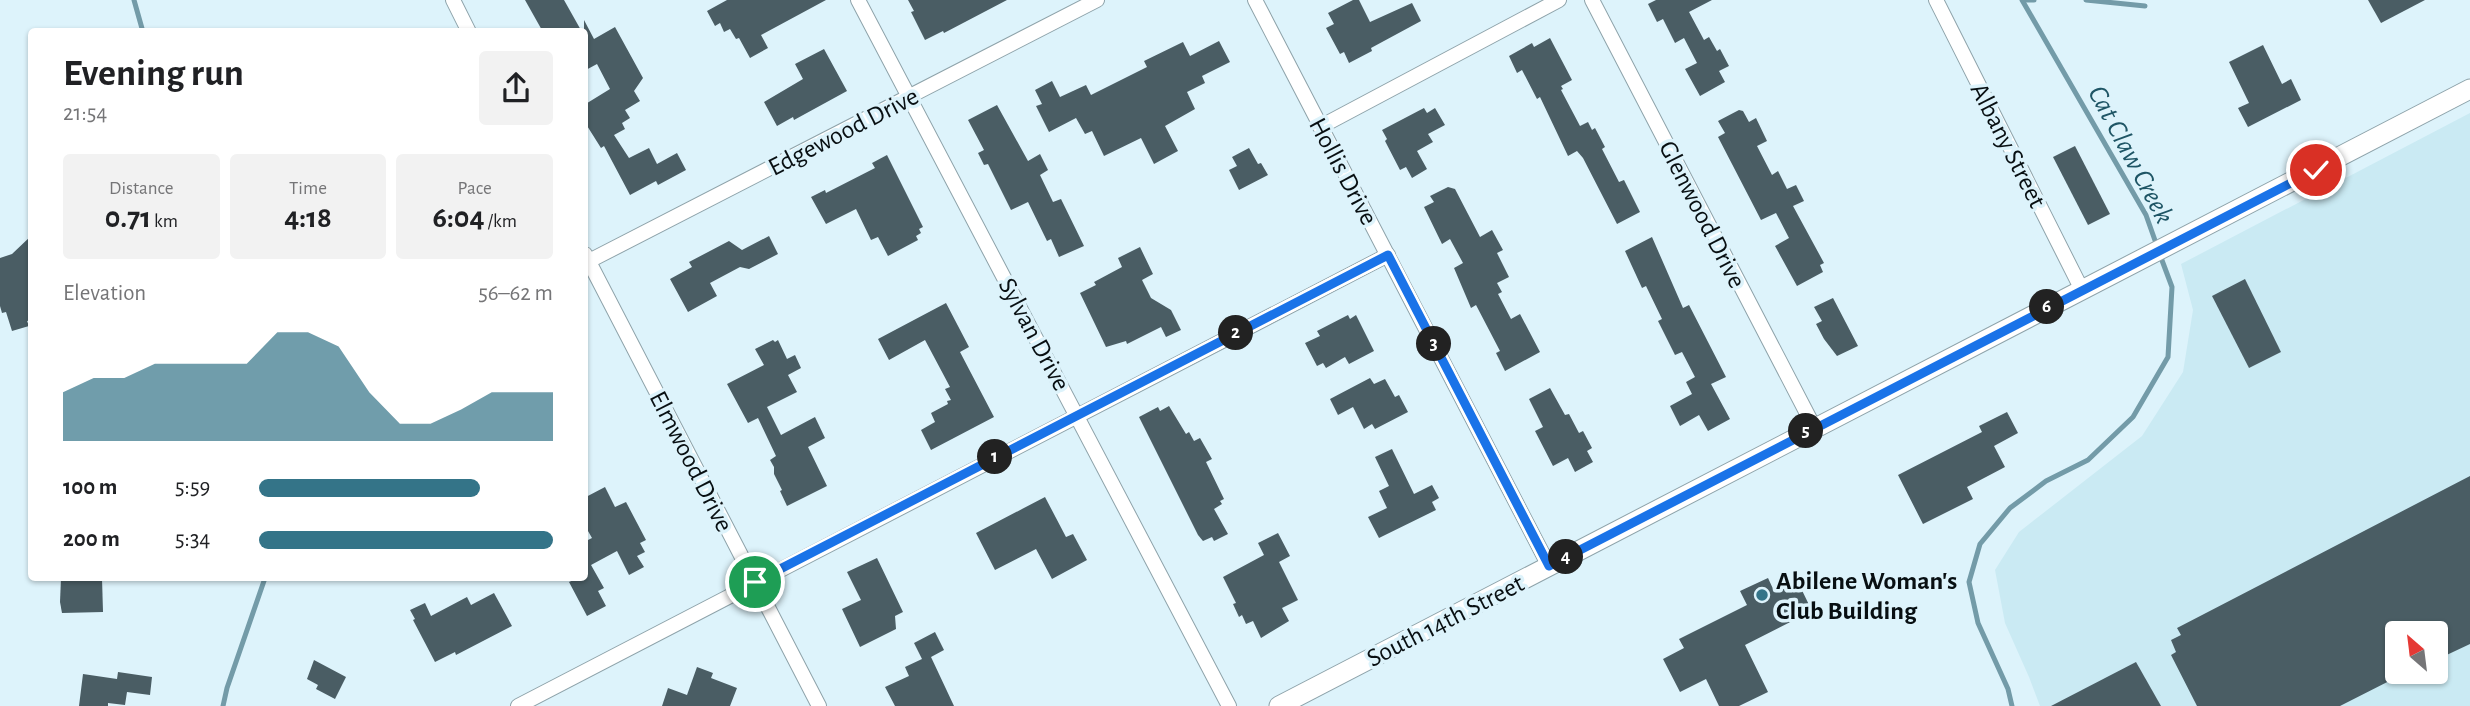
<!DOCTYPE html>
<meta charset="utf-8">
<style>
:root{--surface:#fff;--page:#f2f2f2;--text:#202124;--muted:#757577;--accent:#347488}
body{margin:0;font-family:"Alegreya Sans",sans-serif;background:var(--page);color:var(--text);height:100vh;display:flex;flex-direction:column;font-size:26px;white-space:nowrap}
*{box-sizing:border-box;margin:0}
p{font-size:23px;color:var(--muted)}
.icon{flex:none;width:38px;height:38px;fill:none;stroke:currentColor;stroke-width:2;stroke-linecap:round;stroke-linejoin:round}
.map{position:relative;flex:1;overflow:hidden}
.sheet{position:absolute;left:28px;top:28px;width:560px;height:553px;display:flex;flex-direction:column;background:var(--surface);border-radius:7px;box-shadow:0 2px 5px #0004}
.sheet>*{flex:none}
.needle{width:46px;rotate:332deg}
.fabs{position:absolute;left:2385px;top:621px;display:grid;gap:14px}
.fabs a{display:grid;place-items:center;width:63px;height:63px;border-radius:7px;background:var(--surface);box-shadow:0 2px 5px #0004;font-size:35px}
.pin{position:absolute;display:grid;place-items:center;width:60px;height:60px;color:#fff;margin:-30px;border:4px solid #fff;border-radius:50%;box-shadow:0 2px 7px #0007}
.km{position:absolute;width:35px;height:35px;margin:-18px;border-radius:50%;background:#222;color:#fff;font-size:19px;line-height:35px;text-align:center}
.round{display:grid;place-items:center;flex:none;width:74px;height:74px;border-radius:7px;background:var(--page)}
.overview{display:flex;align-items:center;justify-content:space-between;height:119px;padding:0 35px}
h1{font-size:38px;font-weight:600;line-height:52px}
.figures{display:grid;grid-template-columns:repeat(3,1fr);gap:10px;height:119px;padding:7px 35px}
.figures div{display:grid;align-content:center;border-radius:7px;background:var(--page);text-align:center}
.figures b{font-size:30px;font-weight:600}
.figures small{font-size:19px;font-weight:400}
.figures p{font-size:19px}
.chart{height:196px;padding:14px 35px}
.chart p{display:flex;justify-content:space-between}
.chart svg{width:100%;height:126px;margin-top:7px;fill:var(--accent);opacity:.7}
ul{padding:0 35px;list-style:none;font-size:23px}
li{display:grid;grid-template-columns:112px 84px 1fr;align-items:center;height:52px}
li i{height:18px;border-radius:9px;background:var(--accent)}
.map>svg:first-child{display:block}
</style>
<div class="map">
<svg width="2470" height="706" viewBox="0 0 2470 706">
<rect width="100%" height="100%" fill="#ddf3fb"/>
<!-- built -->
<path fill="#caeaf3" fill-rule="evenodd" d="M 2470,113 L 2470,706 L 2040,706 L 2029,677 L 2005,623 L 1995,570 L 2019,532 L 2142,436 L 2183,372 L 2193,310 L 2181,264 ZM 2398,634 L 2436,634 L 2436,672 L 2398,672 Z"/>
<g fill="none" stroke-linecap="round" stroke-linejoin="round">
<!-- stream -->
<g stroke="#739ba8" stroke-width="5">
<polyline points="134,0 143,32"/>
<polyline points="2022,0 2146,215 2157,246"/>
<polyline points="2023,0 2034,0"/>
<polyline points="2086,0 2145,6"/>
<polyline points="223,706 227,688 265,578"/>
<polyline points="2012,706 2008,689 1978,623 1969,582 1980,544 2010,508 2046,481 2088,460 2133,417 2168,357 2172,287 2160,255"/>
</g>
</g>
<!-- building -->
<g fill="#4a5d64">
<polygon points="525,0 564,0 582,32 543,32"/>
<polygon points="727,0 826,0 761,35 768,48 750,58 739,38 736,39 730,29 724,32 720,23 715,26 707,11"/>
<polygon points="908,0 1007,0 944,33 943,31 925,40 911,12 914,11"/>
<polygon points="1353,0 1359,0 1370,22 1412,3 1421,21 1371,48 1372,51 1349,63 1344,52 1340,54 1326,28 1334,24 1328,13"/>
<polygon points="1656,0 1712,0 1689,12 1704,40 1709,37 1717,51 1720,49 1729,66 1719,71 1725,82 1700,96 1685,69 1697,63 1684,38 1675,43 1663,19 1657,22 1648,4"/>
<polygon points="2368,0 2425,0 2381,23"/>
<polygon points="584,20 594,39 615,27 643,78 634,91 640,101 625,110 630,118 622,123 625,129 614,135 629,158 649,148 657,164 677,153 686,170 658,185 656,181 630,195 604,146 601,148 584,121 584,105 610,89 597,64 584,71"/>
<polygon points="1550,38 1572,80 1561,86 1563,89 1561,90 1580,126 1588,122 1592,130 1595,128 1605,147 1602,149 1619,182 1624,180 1640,212 1617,224 1583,158 1577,151 1568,156 1540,97 1537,99 1522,70 1517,73 1509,56 1532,43 1534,47"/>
<polygon points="1219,41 1230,62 1202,76 1205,83 1187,92 1195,109 1165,126 1178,151 1154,164 1141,138 1104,156 1092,131 1085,134 1076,118 1049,132 1036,106 1042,104 1035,90 1052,81 1060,97 1086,85 1091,95 1147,67 1144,61 1183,42 1190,56"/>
<polygon points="2263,45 2282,84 2291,79 2301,100 2248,127 2238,108 2249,103 2229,62"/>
<polygon points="824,49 847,91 794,120 793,117 777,126 764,102 803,79 795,64"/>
<polygon points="997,105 1028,161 1040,154 1048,170 1040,175 1053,202 1061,199 1084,246 1059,257 1051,239 1047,241 1028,202 1011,210 988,164 984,165 978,153 984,150 968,120"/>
<polygon points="1424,108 1427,113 1435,108 1445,125 1428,134 1433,142 1417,151 1427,169 1412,178 1406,167 1400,170 1385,141 1387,139 1382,130"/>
<polygon points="1739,110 1743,111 1749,122 1756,118 1767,141 1757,146 1772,175 1778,171 1787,189 1796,185 1804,201 1793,206 1824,263 1820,265 1823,272 1797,286 1775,246 1789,238 1776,213 1761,220 1718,137 1725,133 1718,121"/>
<polygon points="2075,146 2110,214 2088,225 2053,157"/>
<polygon points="1249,148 1258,164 1261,163 1268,175 1239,190 1229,170 1237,166 1232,157"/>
<polygon points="887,155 923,227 919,229 921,233 916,236 918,240 888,256 878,237 871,240 856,209 826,224 811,197 825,190 826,193 875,168 872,163"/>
<polygon points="1448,187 1455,189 1480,237 1492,230 1503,250 1497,253 1509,277 1497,283 1502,292 1498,294 1511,319 1520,314 1540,352 1505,371 1496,353 1500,351 1476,305 1471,308 1454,268 1463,263 1450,239 1442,244 1424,207 1434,202 1430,196"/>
<polygon points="32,235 32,320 27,321 29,326 12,331 6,312 2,313 0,306 0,258 12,254"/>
<polygon points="769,236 778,254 749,269 740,267 710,283 717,296 688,312 670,279 692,267 689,262 729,241 742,250"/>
<polygon points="1652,237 1683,308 1689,305 1726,377 1711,384 1730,419 1708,431 1699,415 1680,426 1670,406 1692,394 1686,382 1695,377 1682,352 1675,355 1658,321 1662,319 1646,286 1642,288 1625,251"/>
<polygon points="1140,247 1153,274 1142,280 1151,298 1171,310 1181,330 1166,337 1161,327 1127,344 1126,341 1106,347 1080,293 1096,285 1094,282 1122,267 1118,258"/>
<polygon points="2245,279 2281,352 2249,368 2212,296"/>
<polygon points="1833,298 1858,346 1837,356 1824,339 1816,324 1822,321 1814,307"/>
<polygon points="946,303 969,347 960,352 994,417 931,450 921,430 935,422 931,413 948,404 947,401 951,400 945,389 950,387 925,340 889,360 878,339"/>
<polygon points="1348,315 1350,319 1356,315 1374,351 1349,364 1345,357 1326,368 1323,363 1317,366 1305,343 1320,336 1317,331"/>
<polygon points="773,340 775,342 778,340 787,359 795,355 801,368 788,375 797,392 767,407 781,435 815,417 825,438 808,447 827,486 787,506 780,491 782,490 774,474 774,467 770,460 776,456 758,418 748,423 727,384 764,365 755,349"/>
<polygon points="1370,378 1374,384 1385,379 1395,397 1399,395 1408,412 1375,429 1372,424 1364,429 1353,407 1338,415 1330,399"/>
<polygon points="1550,388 1565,415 1569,414 1579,433 1583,431 1592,448 1587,451 1593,462 1575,472 1568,458 1553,466 1535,431 1543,427 1529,399"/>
<polygon points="1169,406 1186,434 1189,432 1194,441 1200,438 1212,459 1206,462 1224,499 1220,501 1222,504 1214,509 1228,534 1214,541 1212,537 1203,541 1198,535 1139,417 1158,407 1160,411"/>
<polygon points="2007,412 2018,433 1994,446 2005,467 1967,487 1973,499 1923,524 1898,475 1982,432 1979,426"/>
<polygon points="1392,449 1414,494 1432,485 1439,498 1432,502 1436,510 1379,538 1368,517 1387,508 1379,491 1389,486 1375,457"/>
<polygon points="2470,476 2470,644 2436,660 2436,634 2398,634 2398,672 2407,672 2340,706 2197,706 2171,655 2176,652 2171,640 2181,635 2177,628"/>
<polygon points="605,487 615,507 626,502 646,540 640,543 645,552 637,556 644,567 629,575 617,551 591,565 604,588 598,591 606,606 587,616 569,582 578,578 584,578 584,542 592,538 584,524 584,498"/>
<polygon points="1045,497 1066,537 1073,534 1087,560 1052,579 1036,549 995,570 976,533"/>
<polygon points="1278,533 1290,556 1279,562 1298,600 1282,608 1289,621 1261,638 1253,621 1246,624 1242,615 1239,617 1233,604 1236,603 1223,577 1264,555 1258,543"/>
<polygon points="877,558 903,612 895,616 896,629 860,647 842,609 861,600 847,572"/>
<polygon points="61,578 102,578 103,612 62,613 60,602"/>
<polygon points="1768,578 1774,591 1797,580 1812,611 1745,645 1768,692 1739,706 1719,706 1706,679 1680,692 1663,659 1684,648 1679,639 1747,605 1740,591"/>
<polygon points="494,593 512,626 456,655 455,652 435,662 413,620 415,619 410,610 425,603 431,616 467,597 471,605"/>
<polygon points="935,632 944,650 931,657 954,706 895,706 885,687 909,676 905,667 922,659 914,643"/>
<polygon points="314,660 346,677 335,699 316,689 318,685 307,679"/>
<polygon points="2136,662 2161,706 2051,706"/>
<polygon points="697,667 713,673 711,678 737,688 730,706 662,706 668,688 687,695"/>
<polygon points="118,672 152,677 150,695 127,692 125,705 108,703 108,706 79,706 83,674 117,679"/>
</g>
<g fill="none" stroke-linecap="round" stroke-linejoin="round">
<defs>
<g id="minor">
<polyline points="453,0 469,32"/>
<polyline points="858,0 1229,706"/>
<polyline points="1255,0 1549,566"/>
<polyline points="1592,0 1814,427"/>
<polyline points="1936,0 2082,290"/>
<polyline points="1320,127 1559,0"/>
<polyline points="585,254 819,706"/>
<polyline points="589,261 1097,0"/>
<polyline points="518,706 1388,255"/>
</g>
<polyline id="secondary" points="1279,706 2470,89"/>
</defs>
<!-- minor casing -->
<use href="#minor" stroke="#8ea3aa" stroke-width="16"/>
<!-- secondary casing -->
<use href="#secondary" stroke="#8ea3aa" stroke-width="21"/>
<!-- minor -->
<use href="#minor" stroke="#fff" stroke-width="14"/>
<!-- secondary -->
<use href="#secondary" stroke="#fff" stroke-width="19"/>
</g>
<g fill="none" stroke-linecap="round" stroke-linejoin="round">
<defs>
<polyline id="route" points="755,582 1388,255 1549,566 2316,170"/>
</defs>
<!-- route casing -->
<use href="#route" stroke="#fff" stroke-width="14"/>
<!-- route -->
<use href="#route" stroke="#1a73e8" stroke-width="9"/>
</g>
<!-- markers -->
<circle fill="#347488" stroke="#ddf3fb" stroke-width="2.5" cx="1762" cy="595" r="7"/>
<g text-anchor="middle" stroke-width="7" stroke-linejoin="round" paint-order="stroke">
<!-- street labels -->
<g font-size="26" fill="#080f12" stroke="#ddf3fb">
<text transform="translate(843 131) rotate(-27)" y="9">Edgewood Drive</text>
<text transform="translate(2009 145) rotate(63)" y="9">Albany Street</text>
<text transform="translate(1344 171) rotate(62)" y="9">Hollis Drive</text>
<text transform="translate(1703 214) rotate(63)" y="9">Glenwood Drive</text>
<text transform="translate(1035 334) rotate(62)" y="9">Sylvan Drive</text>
<text transform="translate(692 461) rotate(63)" y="9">Elmwood Drive</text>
<text transform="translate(1445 620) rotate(-27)" y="9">South 14th Street</text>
</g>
<!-- poi labels -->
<g font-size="26" font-weight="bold" fill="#080f12" stroke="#ddf3fb" text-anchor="start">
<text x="1776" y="589">Abilene Woman's<tspan x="1776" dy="30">Club Building</tspan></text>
</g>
<!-- water labels -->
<g font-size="28" font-style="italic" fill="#1e5565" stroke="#ddf3fb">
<text transform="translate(2132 154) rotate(62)" y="10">Cat Claw Creek</text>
</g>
</g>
</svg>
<div class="fabs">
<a><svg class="needle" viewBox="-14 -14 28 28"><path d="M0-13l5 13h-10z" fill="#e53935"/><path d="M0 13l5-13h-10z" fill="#757577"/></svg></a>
</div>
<div class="pin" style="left:755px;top:582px;background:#1e9e55"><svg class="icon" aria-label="arrive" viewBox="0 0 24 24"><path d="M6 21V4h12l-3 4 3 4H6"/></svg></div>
<div class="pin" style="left:2316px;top:170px;background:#d93025"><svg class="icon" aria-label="check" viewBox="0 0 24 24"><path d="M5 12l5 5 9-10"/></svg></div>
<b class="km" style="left:995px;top:457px">1</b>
<b class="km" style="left:1236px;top:333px">2</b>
<b class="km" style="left:1434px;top:344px">3</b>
<b class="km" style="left:1566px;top:557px">4</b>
<b class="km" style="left:1806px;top:431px">5</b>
<b class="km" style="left:2047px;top:307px">6</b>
<section class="sheet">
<div class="overview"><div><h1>Evening run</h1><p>21:54</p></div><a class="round"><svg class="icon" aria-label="share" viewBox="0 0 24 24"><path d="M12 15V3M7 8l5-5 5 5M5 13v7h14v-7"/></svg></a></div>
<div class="figures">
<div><p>Distance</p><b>0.71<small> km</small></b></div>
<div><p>Time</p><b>4:18</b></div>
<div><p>Pace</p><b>6:04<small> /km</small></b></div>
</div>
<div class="chart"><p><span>Elevation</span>56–62 m</p>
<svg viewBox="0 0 160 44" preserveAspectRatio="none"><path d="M0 44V27L10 22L20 22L30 17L40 17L50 17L60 17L70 6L80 6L90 11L100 27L110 38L120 38L130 33L140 27L150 27L160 27V44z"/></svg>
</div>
<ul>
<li><b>100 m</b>5:59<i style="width:75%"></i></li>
<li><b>200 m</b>5:34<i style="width:100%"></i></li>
</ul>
</section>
</div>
